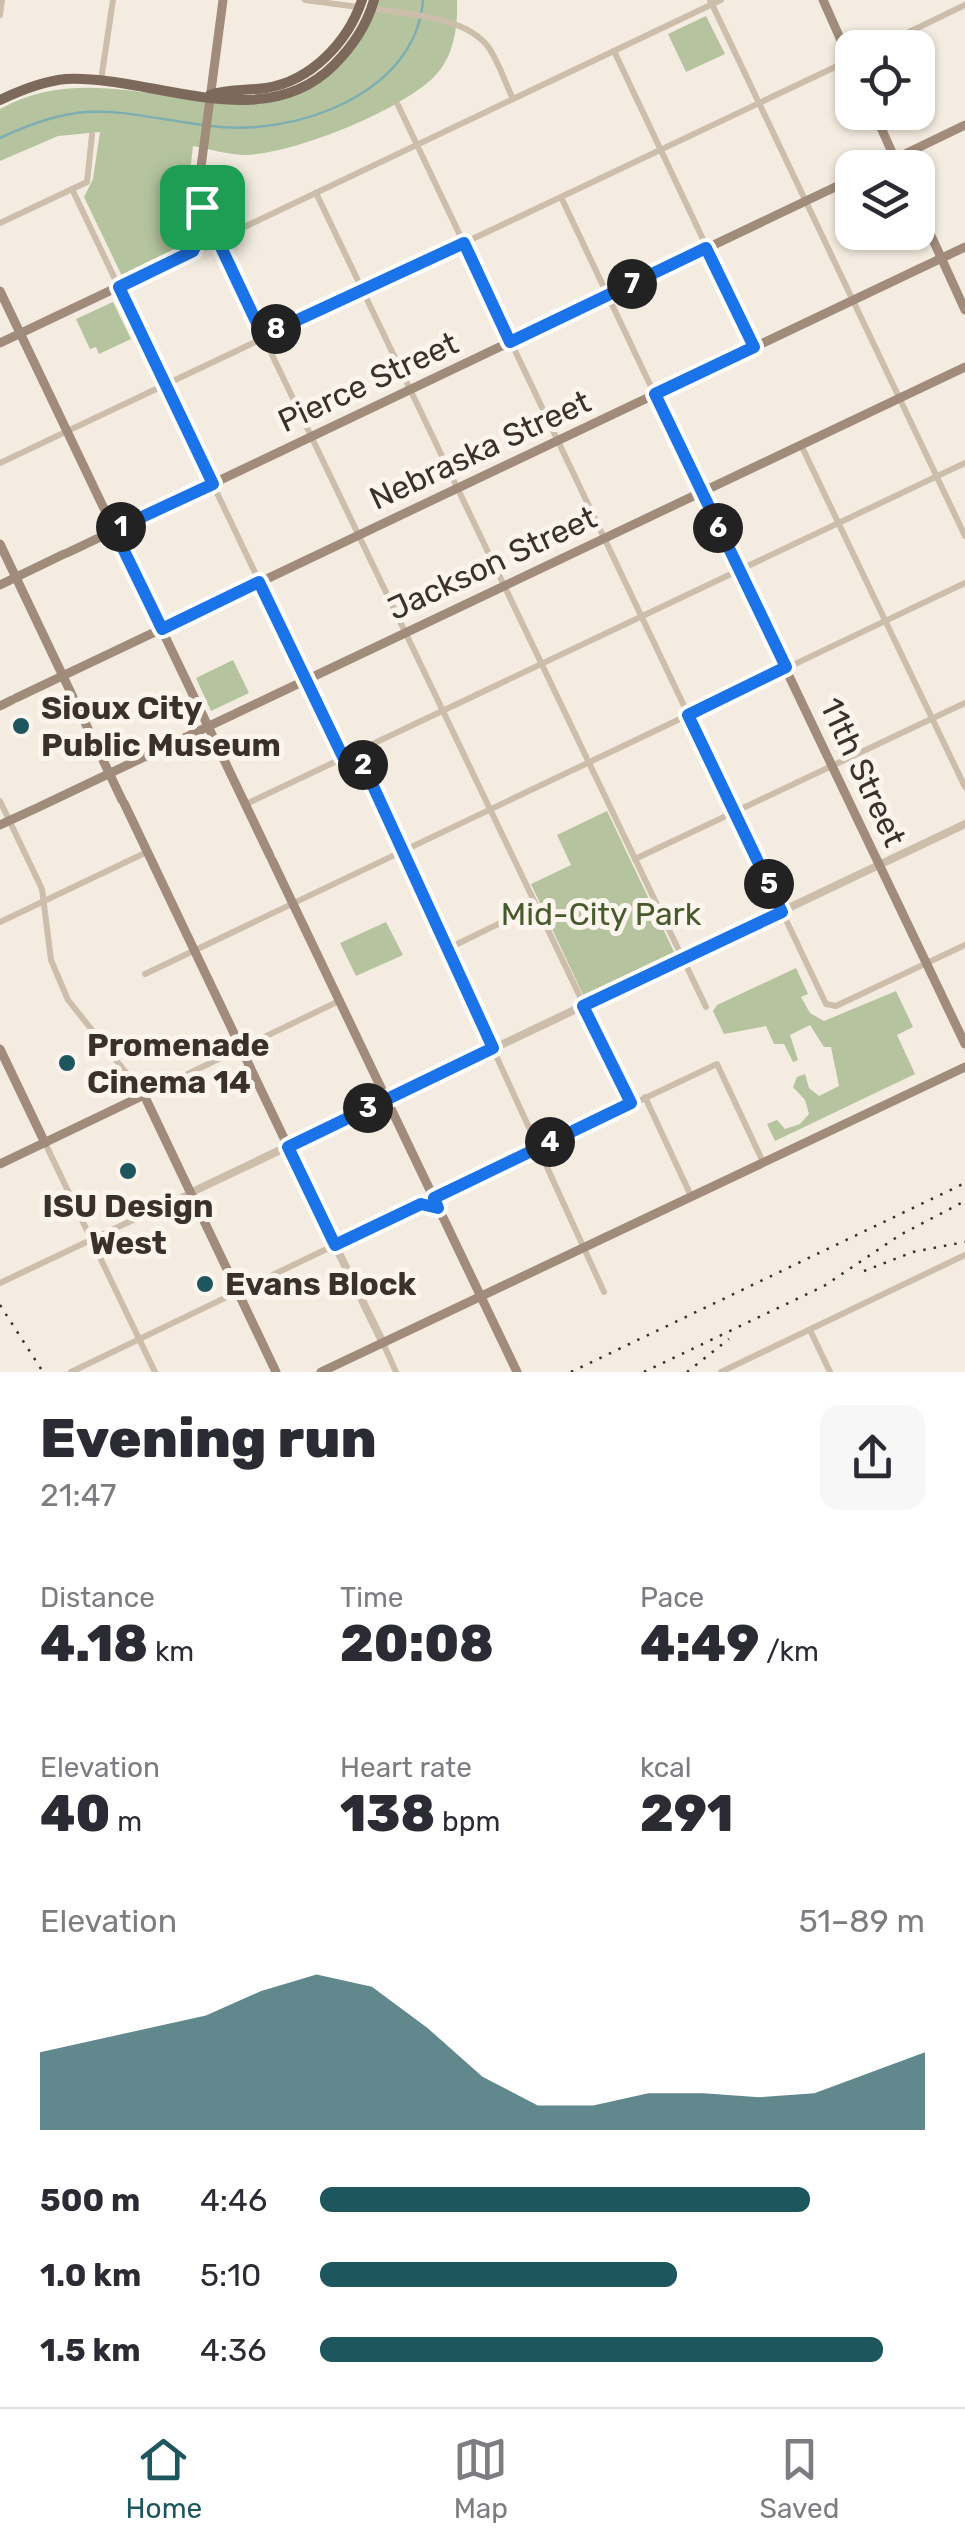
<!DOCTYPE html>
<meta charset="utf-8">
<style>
:root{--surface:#fff;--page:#f7f7f7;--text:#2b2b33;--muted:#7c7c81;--line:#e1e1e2;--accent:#1e565e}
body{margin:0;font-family:Rubik,sans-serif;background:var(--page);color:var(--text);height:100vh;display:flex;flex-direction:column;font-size:38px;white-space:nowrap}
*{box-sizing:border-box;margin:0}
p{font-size:32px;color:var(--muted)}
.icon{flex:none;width:55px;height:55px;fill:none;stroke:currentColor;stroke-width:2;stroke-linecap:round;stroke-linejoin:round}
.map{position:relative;height:1372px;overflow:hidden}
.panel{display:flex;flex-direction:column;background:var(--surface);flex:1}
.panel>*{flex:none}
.controls{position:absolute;left:835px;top:30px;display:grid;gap:20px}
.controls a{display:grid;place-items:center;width:100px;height:100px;border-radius:20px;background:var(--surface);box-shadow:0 2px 8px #0004;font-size:50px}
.pin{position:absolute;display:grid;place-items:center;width:85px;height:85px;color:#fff;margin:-42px;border-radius:20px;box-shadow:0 5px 15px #0006}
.km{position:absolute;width:50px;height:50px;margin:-25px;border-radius:50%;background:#222;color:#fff;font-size:28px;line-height:50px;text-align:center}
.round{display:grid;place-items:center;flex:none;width:105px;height:105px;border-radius:20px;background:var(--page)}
.head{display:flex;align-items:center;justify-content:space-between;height:170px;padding:0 40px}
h1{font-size:55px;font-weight:800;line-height:75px}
.metrics{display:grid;grid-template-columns:repeat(3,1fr);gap:15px;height:170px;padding:10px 40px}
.metrics div{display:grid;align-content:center}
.metrics b{font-size:50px;font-weight:800}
.metrics small{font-size:28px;font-weight:400}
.metrics p{font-size:28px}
.chart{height:280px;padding:20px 40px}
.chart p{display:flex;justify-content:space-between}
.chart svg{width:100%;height:180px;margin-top:10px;fill:var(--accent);opacity:.7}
ul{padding:0 40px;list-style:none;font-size:32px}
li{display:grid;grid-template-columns:160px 120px 1fr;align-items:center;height:75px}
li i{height:25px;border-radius:12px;background:var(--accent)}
.menu{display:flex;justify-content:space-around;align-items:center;height:140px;border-top:2px solid var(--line);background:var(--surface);font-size:28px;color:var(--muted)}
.menu a{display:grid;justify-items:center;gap:5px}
.menu .on{color:var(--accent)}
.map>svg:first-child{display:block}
</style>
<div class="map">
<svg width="965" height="1372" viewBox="0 0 965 1372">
<rect width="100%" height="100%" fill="#f4ece0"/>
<!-- green -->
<g fill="#b5c49f">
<path d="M 377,0 L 457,0 C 458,27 454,59 432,79 C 394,113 298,152 247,155 C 229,155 210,149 193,146 L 188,190 L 199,232 L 193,241 L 122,276 L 84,197 L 93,179 L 100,132 L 58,136 L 0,161 L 0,109 C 133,33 300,201 377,0 Z"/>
<polygon points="706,16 725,54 686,72 668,34"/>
<polygon points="113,302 131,339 99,354 96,347 90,349 76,319"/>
<polygon points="233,660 249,693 211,711 196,678"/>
<polygon points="607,811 676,956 585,999 531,884 571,865 557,835"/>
<polygon points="386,922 403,955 356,976 340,943"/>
<polygon points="796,968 808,994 801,997 810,1013 824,1021 896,991 913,1027 897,1035 915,1074 775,1141 767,1124 777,1120 785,1129 800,1124 809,1114 805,1100 793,1087 797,1077 805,1074 809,1088 819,1096 839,1086 831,1047 824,1047 810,1025 790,1035 798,1060 793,1062 784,1044 774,1044 766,1026 724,1034 713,1011 717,1005"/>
</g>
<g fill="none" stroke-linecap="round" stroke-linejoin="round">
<!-- stream -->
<g stroke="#7eadb2" stroke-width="2.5">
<path d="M 211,126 C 293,137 416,95 423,0"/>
<path d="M 0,138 C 88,97 113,113 203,125"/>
</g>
<!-- minor -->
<g stroke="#cdbdab" stroke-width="6">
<polyline points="305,0 358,7"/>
<polyline points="710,0 965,536"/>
<path d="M 370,8 C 406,14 467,16 489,48 C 499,63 505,82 513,99"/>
<polyline points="0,15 2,0"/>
<polyline points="876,48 965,5"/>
<polyline points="614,51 754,347"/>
<polyline points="101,80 113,0"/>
<polyline points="398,105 826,1004 836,1006 965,945"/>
<polyline points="72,189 343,757"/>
<polyline points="316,193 706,1007"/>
<polyline points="561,197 701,492"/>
<polyline points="0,223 87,182 92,135"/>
<polyline points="801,445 965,787"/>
<polyline points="0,463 852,59"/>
<polyline points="357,751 604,1292"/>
<polyline points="0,801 42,889 51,960 68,1000 144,1095 339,1001"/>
<polyline points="244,805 965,463"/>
<polyline points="635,859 965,703"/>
<polyline points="0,922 147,852"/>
<polyline points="447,949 535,906"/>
<polyline points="145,974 965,583"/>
<polyline points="645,1097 691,1196"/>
<polyline points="631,1103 217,240 721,0"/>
<polyline points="45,1143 155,1372"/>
<polyline points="434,1198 717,1064 763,1162"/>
<polyline points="0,1283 190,1193"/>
<polyline points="810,1330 830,1372"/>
<polyline points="383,1343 396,1372"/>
<polyline points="71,1372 335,1245"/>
<polyline points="721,1372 965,1255"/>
</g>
<!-- tertiary -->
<g stroke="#cdbdab" stroke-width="8">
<polyline points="190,1193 965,824"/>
<polyline points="335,1245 383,1343"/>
</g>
<!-- secondary -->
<g stroke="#a18c7c" stroke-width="9">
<polyline points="823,0 852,65"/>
<polyline points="874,112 899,168"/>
<polyline points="876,168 965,125"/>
<polyline points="918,207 965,310"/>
<polyline points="196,247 203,233 202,215"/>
<polyline points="0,291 270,856"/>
<polyline points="0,343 217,240 198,190 223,0"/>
<polyline points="701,492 965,1044"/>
<polyline points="0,544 122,800"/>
<polyline points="67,553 852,179"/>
<polyline points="0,585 64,554"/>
<polyline points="16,698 965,247"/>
<polyline points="0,706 12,700"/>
<polyline points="124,803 335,1245 421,1204 438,1208"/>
<polyline points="41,806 965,367"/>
<polyline points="0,825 39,807"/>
<polyline points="272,860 517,1372"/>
<polyline points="0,1049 45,1143"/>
<polyline points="0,1164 144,1095 276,1372"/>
<polyline points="321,1372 965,1067"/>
</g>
<!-- primary -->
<g stroke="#7d695b" stroke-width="10">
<path d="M 210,95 C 229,88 246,91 266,88 C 311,81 348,42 362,0"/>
<path d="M 0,100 C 21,90 43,81 66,79 C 153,75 262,137 334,65 C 352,47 367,25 374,0"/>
</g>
<!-- rail -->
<g stroke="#3b312b" stroke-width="2.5" stroke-dasharray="2.5 8" stroke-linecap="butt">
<polyline points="864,1271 913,1252 965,1242"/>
<polyline points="0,1305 43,1372"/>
<polyline points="571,1372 965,1183"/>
<polyline points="644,1372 824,1286 900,1235 965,1201"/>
<polyline points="687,1372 729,1339"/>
</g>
</g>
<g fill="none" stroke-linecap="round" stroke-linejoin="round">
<defs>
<polygon id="route" points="202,207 263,336 464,243 510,342 706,248 754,347 655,394 786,667 688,715 782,912 583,1006 631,1103 434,1198 438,1208 421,1204 335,1245 288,1147 493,1048 357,751 343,757 259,582 162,629 114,530 213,484 119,287 193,251 203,232"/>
</defs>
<!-- route casing -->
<use href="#route" stroke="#fff" stroke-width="20"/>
<!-- route -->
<use href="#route" stroke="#1a73e8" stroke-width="12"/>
</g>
<!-- markers -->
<g fill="#1e565e" stroke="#fbf5ed" stroke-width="4">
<circle cx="21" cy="726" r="10"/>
<circle cx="67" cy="1063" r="10"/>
<circle cx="128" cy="1171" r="10"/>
<circle cx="205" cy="1284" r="10"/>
</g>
<g text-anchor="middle" stroke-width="10" stroke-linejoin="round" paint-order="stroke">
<!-- street labels -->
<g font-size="32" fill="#3b312b" stroke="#fbf5ed">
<text transform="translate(368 382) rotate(-25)" y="11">Pierce Street</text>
<text transform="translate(480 450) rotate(-25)" y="11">Nebraska Street</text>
<text transform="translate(492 563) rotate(-25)" y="11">Jackson Street</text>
<text transform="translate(863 772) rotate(65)" y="11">11th Street</text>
</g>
<!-- poi labels -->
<g font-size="32" font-weight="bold" fill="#3b312b" stroke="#fbf5ed" text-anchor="start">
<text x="41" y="719">Sioux City<tspan x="41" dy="37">Public Museum</tspan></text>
<text x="87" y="1056">Promenade<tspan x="87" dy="37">Cinema 14</tspan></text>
<text x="128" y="1217" text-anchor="middle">ISU Design<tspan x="128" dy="37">West</tspan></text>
<text x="225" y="1295">Evans Block</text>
</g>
<!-- park labels -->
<g font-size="32" fill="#475a2d" stroke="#fbf5ed">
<text x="601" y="925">Mid-City Park</text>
</g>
</g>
</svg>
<div class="controls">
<a><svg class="icon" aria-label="locate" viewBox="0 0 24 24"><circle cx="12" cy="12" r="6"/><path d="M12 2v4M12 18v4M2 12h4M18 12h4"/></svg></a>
<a><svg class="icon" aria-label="layers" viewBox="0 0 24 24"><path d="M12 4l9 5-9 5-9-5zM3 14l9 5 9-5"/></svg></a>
</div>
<div class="pin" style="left:202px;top:207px;background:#1e9e55"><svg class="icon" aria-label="arrive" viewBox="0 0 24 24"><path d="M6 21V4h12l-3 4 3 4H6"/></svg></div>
<b class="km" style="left:121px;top:527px">1</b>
<b class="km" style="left:363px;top:765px">2</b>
<b class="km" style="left:368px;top:1108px">3</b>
<b class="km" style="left:550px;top:1142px">4</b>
<b class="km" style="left:769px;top:884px">5</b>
<b class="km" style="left:718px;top:528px">6</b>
<b class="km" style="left:632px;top:284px">7</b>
<b class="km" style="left:276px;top:329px">8</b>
</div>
<section class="panel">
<div class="head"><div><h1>Evening run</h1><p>21:47</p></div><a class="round"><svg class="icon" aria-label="share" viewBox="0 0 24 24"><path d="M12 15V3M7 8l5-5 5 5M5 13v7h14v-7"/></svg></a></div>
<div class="metrics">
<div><p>Distance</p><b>4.18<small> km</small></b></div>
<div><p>Time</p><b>20:08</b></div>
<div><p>Pace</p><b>4:49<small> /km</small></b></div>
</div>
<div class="metrics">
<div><p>Elevation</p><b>40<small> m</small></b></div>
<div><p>Heart rate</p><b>138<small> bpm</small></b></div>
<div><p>kcal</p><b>291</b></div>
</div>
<div class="chart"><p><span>Elevation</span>51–89 m</p>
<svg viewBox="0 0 160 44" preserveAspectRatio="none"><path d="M0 44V25L10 22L20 19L30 16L40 10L50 6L60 9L70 19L80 31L90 38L100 38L110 35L120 35L130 36L140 35L150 30L160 25V44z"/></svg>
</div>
<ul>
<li><b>500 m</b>4:46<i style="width:81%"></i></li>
<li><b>1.0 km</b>5:10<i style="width:59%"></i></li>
<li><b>1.5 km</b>4:36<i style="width:93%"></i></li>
</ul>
</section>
<nav class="menu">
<a class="on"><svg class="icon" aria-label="home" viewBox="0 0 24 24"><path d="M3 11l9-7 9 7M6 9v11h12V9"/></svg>Home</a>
<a><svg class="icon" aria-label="map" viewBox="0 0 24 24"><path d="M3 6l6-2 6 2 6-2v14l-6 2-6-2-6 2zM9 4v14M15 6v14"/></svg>Map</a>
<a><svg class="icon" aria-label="saved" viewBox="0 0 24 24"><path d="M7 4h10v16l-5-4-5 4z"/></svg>Saved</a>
</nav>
